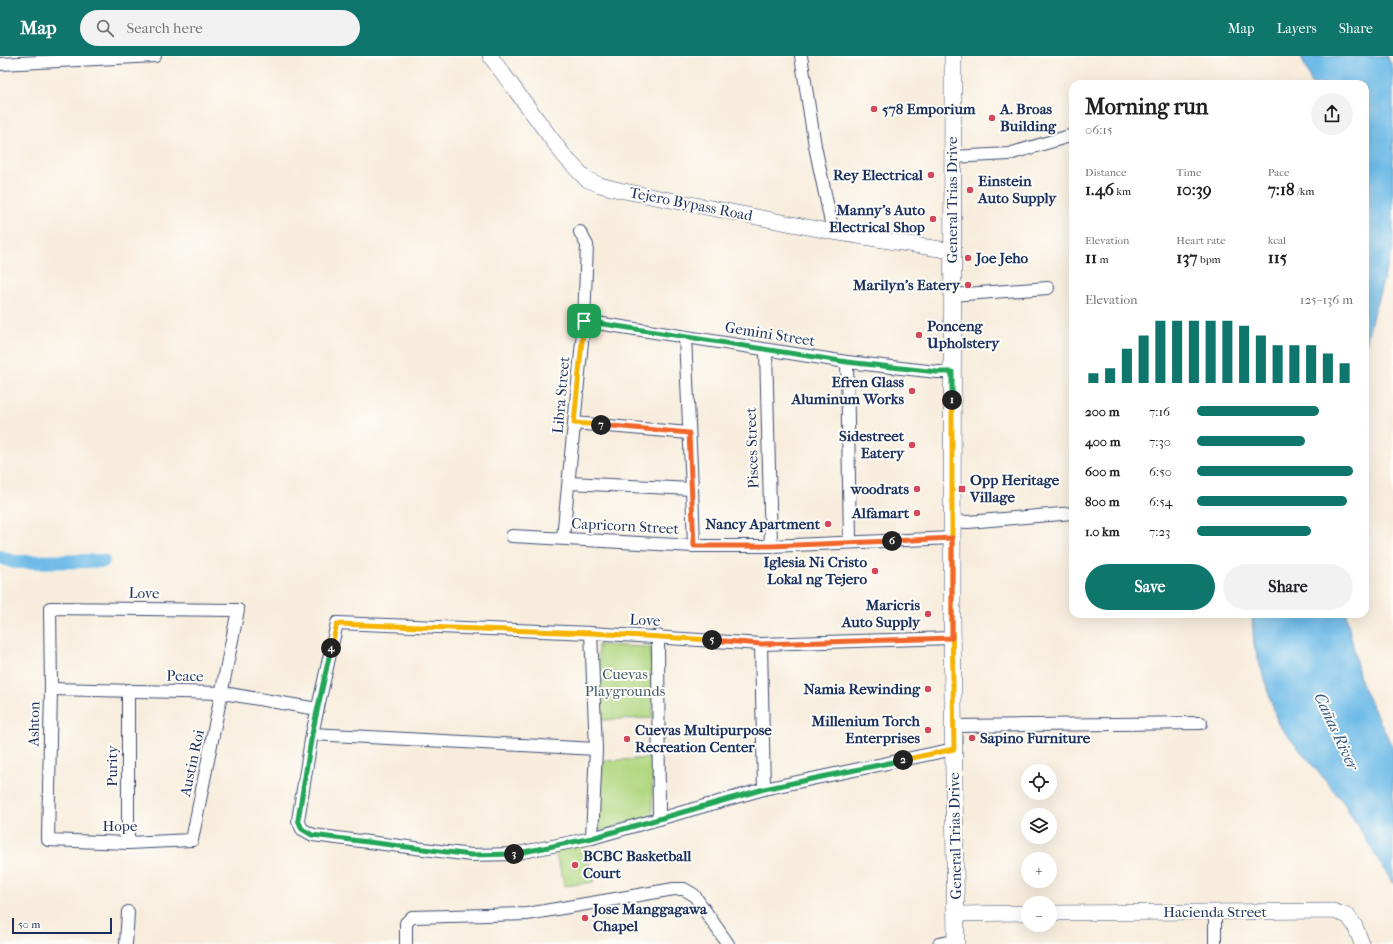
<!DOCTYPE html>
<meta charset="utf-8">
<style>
:root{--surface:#fff;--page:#f2f2f2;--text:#202124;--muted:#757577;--accent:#0f766e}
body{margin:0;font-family:"IM FELL French Canon",serif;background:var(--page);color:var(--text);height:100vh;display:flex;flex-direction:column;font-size:15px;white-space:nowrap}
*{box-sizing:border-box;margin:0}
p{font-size:13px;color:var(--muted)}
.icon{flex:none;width:22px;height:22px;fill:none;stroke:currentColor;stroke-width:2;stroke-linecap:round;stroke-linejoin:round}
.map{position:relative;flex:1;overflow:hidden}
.sheet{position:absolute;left:1069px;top:24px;width:300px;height:538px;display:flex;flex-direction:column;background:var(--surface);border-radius:12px;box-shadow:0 4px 16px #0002}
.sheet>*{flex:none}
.tools{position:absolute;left:1021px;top:708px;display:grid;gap:8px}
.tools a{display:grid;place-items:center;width:36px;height:36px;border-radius:50%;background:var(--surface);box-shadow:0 4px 16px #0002;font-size:20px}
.scale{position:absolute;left:12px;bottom:10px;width:100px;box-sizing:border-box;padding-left:4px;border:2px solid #1b2f5e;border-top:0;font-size:11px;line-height:14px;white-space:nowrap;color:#1b2f5e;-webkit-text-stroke:3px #fdfcf7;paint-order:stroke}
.pin{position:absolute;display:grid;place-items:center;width:34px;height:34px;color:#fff;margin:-17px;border-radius:8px;box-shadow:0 2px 6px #0006}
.km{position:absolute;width:20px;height:20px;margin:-10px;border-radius:50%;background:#222;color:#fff;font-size:11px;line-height:20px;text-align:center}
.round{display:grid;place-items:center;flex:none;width:42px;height:42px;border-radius:21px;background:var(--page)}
.headline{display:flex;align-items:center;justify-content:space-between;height:68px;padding:0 16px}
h1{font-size:22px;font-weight:700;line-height:30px}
.stats{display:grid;grid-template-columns:repeat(3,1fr);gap:6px;height:68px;padding:4px 16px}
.stats div{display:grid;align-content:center}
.stats b{font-size:17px;font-weight:700}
.stats small{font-size:11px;font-weight:400}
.stats p{font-size:11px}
.chart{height:112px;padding:8px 16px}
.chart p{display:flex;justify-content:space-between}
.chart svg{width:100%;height:72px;margin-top:4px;stroke:var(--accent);stroke-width:6}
.button{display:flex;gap:8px;margin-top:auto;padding:8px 16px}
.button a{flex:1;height:46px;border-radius:24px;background:var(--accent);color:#fff;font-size:16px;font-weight:700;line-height:46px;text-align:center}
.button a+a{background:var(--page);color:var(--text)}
ul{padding:0 16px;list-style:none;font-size:13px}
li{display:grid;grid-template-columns:64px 48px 1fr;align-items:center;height:30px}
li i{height:10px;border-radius:5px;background:var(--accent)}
header{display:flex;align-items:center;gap:24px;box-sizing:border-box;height:56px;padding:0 20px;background:var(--accent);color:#fff}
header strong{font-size:19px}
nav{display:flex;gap:22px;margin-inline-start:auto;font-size:14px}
.search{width:280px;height:36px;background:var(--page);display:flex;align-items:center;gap:10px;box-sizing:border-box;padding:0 14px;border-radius:22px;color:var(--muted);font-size:15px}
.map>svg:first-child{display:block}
</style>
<header>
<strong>Map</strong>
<div class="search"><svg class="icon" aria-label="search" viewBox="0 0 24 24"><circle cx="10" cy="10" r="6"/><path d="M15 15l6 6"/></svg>Search here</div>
<nav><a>Map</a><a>Layers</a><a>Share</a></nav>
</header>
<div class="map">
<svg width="1393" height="888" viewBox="0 0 1393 888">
<rect width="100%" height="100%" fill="#fdfcf7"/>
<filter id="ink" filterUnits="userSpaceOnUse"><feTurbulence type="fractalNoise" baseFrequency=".025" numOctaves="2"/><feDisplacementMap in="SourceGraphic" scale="8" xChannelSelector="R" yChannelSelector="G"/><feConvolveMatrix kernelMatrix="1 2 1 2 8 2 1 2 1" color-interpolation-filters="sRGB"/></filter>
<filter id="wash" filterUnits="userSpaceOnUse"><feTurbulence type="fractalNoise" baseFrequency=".012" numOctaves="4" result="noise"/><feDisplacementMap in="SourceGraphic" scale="16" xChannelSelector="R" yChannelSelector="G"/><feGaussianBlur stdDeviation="0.9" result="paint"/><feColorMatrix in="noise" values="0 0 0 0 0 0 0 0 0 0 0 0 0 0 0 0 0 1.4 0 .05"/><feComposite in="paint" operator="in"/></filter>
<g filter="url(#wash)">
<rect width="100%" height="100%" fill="#f8eddd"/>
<!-- green -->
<g fill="#b1d781" stroke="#668370">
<polygon points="598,589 651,591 653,662 600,664"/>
<polygon points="653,702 652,760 597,776 603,705"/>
<polygon points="584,787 594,826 565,830 554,793"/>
</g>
<!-- water -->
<g fill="#6ebbe8" stroke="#4475a3">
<polygon points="1301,0 1386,0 1392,9 1393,14 1393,193 1373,258 1365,293 1365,28 1312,28"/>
<polygon points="1252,558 1346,558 1361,628 1393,692 1393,828 1344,747 1278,668 1254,589"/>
</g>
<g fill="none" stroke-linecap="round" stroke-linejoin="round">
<!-- canal -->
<polyline stroke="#6ebbe8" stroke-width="14" points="0,501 14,506 103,505"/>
</g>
</g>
<g filter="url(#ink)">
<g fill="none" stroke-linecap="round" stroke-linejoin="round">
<defs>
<g id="minor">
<polyline points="801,0 815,90 833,176"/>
<polyline points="0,8 155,0"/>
<polyline points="952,101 1009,98 1073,79"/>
<polyline points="952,239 1048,232"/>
<polyline points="584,265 847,306 937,316 952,316"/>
<polyline points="685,281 692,433 694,490"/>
<polyline points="766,294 771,490"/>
<polyline points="847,306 850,486"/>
<polyline points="574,367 689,377"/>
<polyline points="569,427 692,433"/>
<polyline points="952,465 968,466 1073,457"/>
<polyline points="512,480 694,490 771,490 952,482"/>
<polyline points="563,482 584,265 587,189 580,176"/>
<polygon points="50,552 238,554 192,784 128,787 48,784 51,633"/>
<polyline points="591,577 596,693 592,782"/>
<polyline points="658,580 659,763"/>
<polyline points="952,582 761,588 591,577 337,567 312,678 298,764 302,773 313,779 471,799 513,798 592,782 764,733 954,693"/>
<polyline points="761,588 764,733"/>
<polyline points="51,633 223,637 317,653"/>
<polyline points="953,670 1201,667"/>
<polyline points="312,678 596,693"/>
<polyline points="128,787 128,634"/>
<polyline points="126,888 128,856"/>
<polyline points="406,888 406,867 412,861 527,858 674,833 684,833 694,839 728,888"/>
<polyline points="939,888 956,885"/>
<polyline points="1215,888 1215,856"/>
</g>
<g id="tertiary">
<polyline points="490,0 565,101 586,123 600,129 619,134 833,176 952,195"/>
<polyline points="1050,857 1333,855 1348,860 1355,870 1362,888"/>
<polyline points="956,858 1028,857"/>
</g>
<polyline id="secondary" points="953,0 952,562 956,888"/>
</defs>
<!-- minor casing -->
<use href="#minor" stroke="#3c4c71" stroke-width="14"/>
<!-- tertiary casing -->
<use href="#tertiary" stroke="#3c4c71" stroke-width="16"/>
<!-- secondary casing -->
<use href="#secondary" stroke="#3c4c71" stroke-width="18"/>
<!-- minor -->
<use href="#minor" stroke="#fff" stroke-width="12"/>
<!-- tertiary -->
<use href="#tertiary" stroke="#fff" stroke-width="15"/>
<!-- secondary -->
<use href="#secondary" stroke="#fff" stroke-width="17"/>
</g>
</g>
<g fill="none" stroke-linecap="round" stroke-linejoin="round" filter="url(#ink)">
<defs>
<polyline id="split-1" points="584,265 847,306 937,316 952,316 952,344"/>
<polyline id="split-2" points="903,704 954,693 952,562 952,344"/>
<polyline id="split-3" points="514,798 592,782 764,733 903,704"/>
<polyline id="split-4" points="331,592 312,678 298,764 302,773 312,779 471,799 514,798"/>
<polyline id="split-5" points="331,592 337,568 591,577 712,584"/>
<polyline id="split-6" points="712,584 761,588 952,582 952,482 892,485"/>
<polyline id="split-7" points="601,369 689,377 694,490 771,490 892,485"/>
<polyline id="split-8" points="584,265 574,367 601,369"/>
</defs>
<!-- split-1 casing -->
<use href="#split-1" stroke="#fff" stroke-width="8"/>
<!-- split-2 casing -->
<use href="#split-2" stroke="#fff" stroke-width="8"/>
<!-- split-3 casing -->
<use href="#split-3" stroke="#fff" stroke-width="8"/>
<!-- split-4 casing -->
<use href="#split-4" stroke="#fff" stroke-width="8"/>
<!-- split-5 casing -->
<use href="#split-5" stroke="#fff" stroke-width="8"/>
<!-- split-6 casing -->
<use href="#split-6" stroke="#fff" stroke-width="8"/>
<!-- split-7 casing -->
<use href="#split-7" stroke="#fff" stroke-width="8"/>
<!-- split-8 casing -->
<use href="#split-8" stroke="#fff" stroke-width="8"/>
<!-- split-1 -->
<use href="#split-1" stroke="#22a559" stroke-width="5"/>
<!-- split-2 -->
<use href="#split-2" stroke="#f5b400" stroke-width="5"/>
<!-- split-3 -->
<use href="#split-3" stroke="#22a559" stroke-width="5"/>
<!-- split-4 -->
<use href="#split-4" stroke="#22a559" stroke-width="5"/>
<!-- split-5 -->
<use href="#split-5" stroke="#f5b400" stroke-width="5"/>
<!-- split-6 -->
<use href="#split-6" stroke="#f0652b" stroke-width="5"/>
<!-- split-7 -->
<use href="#split-7" stroke="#f0652b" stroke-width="5"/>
<!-- split-8 -->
<use href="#split-8" stroke="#f5b400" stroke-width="5"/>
</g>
<!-- markers -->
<g fill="#d1495b" stroke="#fdfcf7" stroke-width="1.5">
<circle cx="874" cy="53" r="4"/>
<circle cx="992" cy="62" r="4"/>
<circle cx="931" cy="119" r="4"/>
<circle cx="970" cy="134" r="4"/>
<circle cx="933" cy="163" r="4"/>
<circle cx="968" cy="202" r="4"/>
<circle cx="968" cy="229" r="4"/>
<circle cx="919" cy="279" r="4"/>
<circle cx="912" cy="335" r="4"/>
<circle cx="912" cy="389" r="4"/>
<circle cx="917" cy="433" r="4"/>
<rect x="958" y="429" width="8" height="8" rx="2"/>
<circle cx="917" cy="457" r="4"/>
<circle cx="828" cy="468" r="4"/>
<circle cx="875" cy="515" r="4"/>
<circle cx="928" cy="558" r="4"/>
<circle cx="928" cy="633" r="4"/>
<circle cx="928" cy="674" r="4"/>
<circle cx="972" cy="682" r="4"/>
<circle cx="627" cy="683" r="4"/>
<circle cx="575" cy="809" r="4"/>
<circle cx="585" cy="862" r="4"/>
</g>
<g text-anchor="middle" stroke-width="4" stroke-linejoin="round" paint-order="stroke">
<!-- poi labels -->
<g font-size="15" font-weight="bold" fill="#1b2f5e" stroke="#fdfcf7" text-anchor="end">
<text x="882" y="58" text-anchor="start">578 Emporium</text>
<text x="1000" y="58" text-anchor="start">A. Broas<tspan x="1000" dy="17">Building</tspan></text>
<text x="923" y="124">Rey Electrical</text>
<text x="978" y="130" text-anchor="start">Einstein<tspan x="978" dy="17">Auto Supply</tspan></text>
<text x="925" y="159">Manny's Auto<tspan x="925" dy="17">Electrical Shop</tspan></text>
<text x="976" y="207" text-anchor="start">Joe Jeho</text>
<text x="960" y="234">Marilyn's Eatery</text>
<text x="927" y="275" text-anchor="start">Ponceng<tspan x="927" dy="17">Upholstery</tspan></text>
<text x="904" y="331">Efren Glass<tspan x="904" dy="17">Aluminum Works</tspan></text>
<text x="904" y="385">Sidestreet<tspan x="904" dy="17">Eatery</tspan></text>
<text x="970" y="429" text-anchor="start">Opp Heritage<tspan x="970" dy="17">Village</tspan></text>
<text x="909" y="438">woodrats</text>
<text x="909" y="462">Alfamart</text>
<text x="820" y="473">Nancy Apartment</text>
<text x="867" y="511">Iglesia Ni Cristo<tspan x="867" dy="17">Lokal ng Tejero</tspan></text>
<text x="920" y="554">Maricris<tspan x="920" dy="17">Auto Supply</tspan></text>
<text x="920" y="638">Namia Rewinding</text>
<text x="920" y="670">Millenium Torch<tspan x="920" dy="17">Enterprises</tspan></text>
<text x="635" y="679" text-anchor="start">Cuevas Multipurpose<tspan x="635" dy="17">Recreation Center</tspan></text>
<text x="980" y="687" text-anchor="start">Sapino Furniture</text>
<text x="583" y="805" text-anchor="start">BCBC Basketball<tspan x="583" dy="17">Court</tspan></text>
<text x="593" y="858" text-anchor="start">Jose Manggagawa<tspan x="593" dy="17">Chapel</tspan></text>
</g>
<!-- street labels -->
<g font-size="15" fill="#1b2f5e" stroke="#fdfcf7">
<text transform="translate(952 144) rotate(-90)" y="5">General Trias Drive</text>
<text transform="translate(691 148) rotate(11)" y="5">Tejero Bypass Road</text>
<text transform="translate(770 278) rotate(9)" y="5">Gemini Street</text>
<text transform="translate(561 339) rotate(-85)" y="5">Libra Street</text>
<text transform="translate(752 392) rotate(-92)" y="5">Pisces Street</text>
<text transform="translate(625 470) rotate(3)" y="5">Capricorn Street</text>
<text transform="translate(144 537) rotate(1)" y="5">Love</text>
<text transform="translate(645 564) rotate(3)" y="5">Love</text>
<text transform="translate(185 620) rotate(1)" y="5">Peace</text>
<text transform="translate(34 668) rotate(-89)" y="5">Ashton</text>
<text transform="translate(192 707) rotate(-78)" y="5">Austin Roi</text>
<text transform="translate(112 710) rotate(-90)" y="5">Purity</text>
<text x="120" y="775">Hope</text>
<text transform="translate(955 780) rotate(-91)" y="5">General Trias Drive</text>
<text x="1215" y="861">Hacienda Street</text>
</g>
<!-- park labels -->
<g font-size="15" fill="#405967" stroke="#fdfcf7">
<text x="625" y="623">Cuevas<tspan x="625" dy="17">Playgrounds</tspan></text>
</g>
<!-- water labels -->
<g font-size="16" font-style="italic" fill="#345987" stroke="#fdfcf7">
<text transform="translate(1337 675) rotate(65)" y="6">Cañas River</text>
</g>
</g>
</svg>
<div class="tools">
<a><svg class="icon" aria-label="locate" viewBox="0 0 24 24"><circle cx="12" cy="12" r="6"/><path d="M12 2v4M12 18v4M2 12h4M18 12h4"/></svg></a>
<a><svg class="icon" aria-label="layers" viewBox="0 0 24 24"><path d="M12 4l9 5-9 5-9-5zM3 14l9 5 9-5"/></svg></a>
<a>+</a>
<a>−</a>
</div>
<div class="scale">50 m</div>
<div class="pin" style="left:584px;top:265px;background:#1e9e55"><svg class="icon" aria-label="arrive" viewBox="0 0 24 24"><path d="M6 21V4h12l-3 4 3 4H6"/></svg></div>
<b class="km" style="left:952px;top:344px">1</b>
<b class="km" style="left:903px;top:704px">2</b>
<b class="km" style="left:514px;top:798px">3</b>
<b class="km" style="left:331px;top:592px">4</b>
<b class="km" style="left:712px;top:584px">5</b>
<b class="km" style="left:892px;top:485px">6</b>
<b class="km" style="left:601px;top:369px">7</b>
<section class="sheet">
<div class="headline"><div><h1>Morning run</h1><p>06:15</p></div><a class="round"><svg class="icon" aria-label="share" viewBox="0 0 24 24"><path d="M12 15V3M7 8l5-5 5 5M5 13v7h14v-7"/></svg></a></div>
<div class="stats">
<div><p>Distance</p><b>1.46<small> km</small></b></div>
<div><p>Time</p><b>10:39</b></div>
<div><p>Pace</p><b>7:18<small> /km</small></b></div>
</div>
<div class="stats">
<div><p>Elevation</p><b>11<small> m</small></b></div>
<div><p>Heart rate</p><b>137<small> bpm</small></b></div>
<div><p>kcal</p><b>115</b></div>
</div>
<div class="chart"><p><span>Elevation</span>125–136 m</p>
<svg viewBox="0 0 160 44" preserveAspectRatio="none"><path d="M5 44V38M15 44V35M25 44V23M35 44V15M45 44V6M55 44V6M65 44V6M75 44V6M85 44V6M95 44V9M105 44V15M115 44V21M125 44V21M135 44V21M145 44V26M155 44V32"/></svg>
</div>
<ul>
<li><b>200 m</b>7:16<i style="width:78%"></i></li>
<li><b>400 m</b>7:30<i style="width:69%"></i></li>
<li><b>600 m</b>6:50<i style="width:100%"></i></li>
<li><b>800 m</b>6:54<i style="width:96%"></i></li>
<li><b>1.0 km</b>7:23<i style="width:73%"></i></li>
</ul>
<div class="button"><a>Save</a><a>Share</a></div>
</section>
</div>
